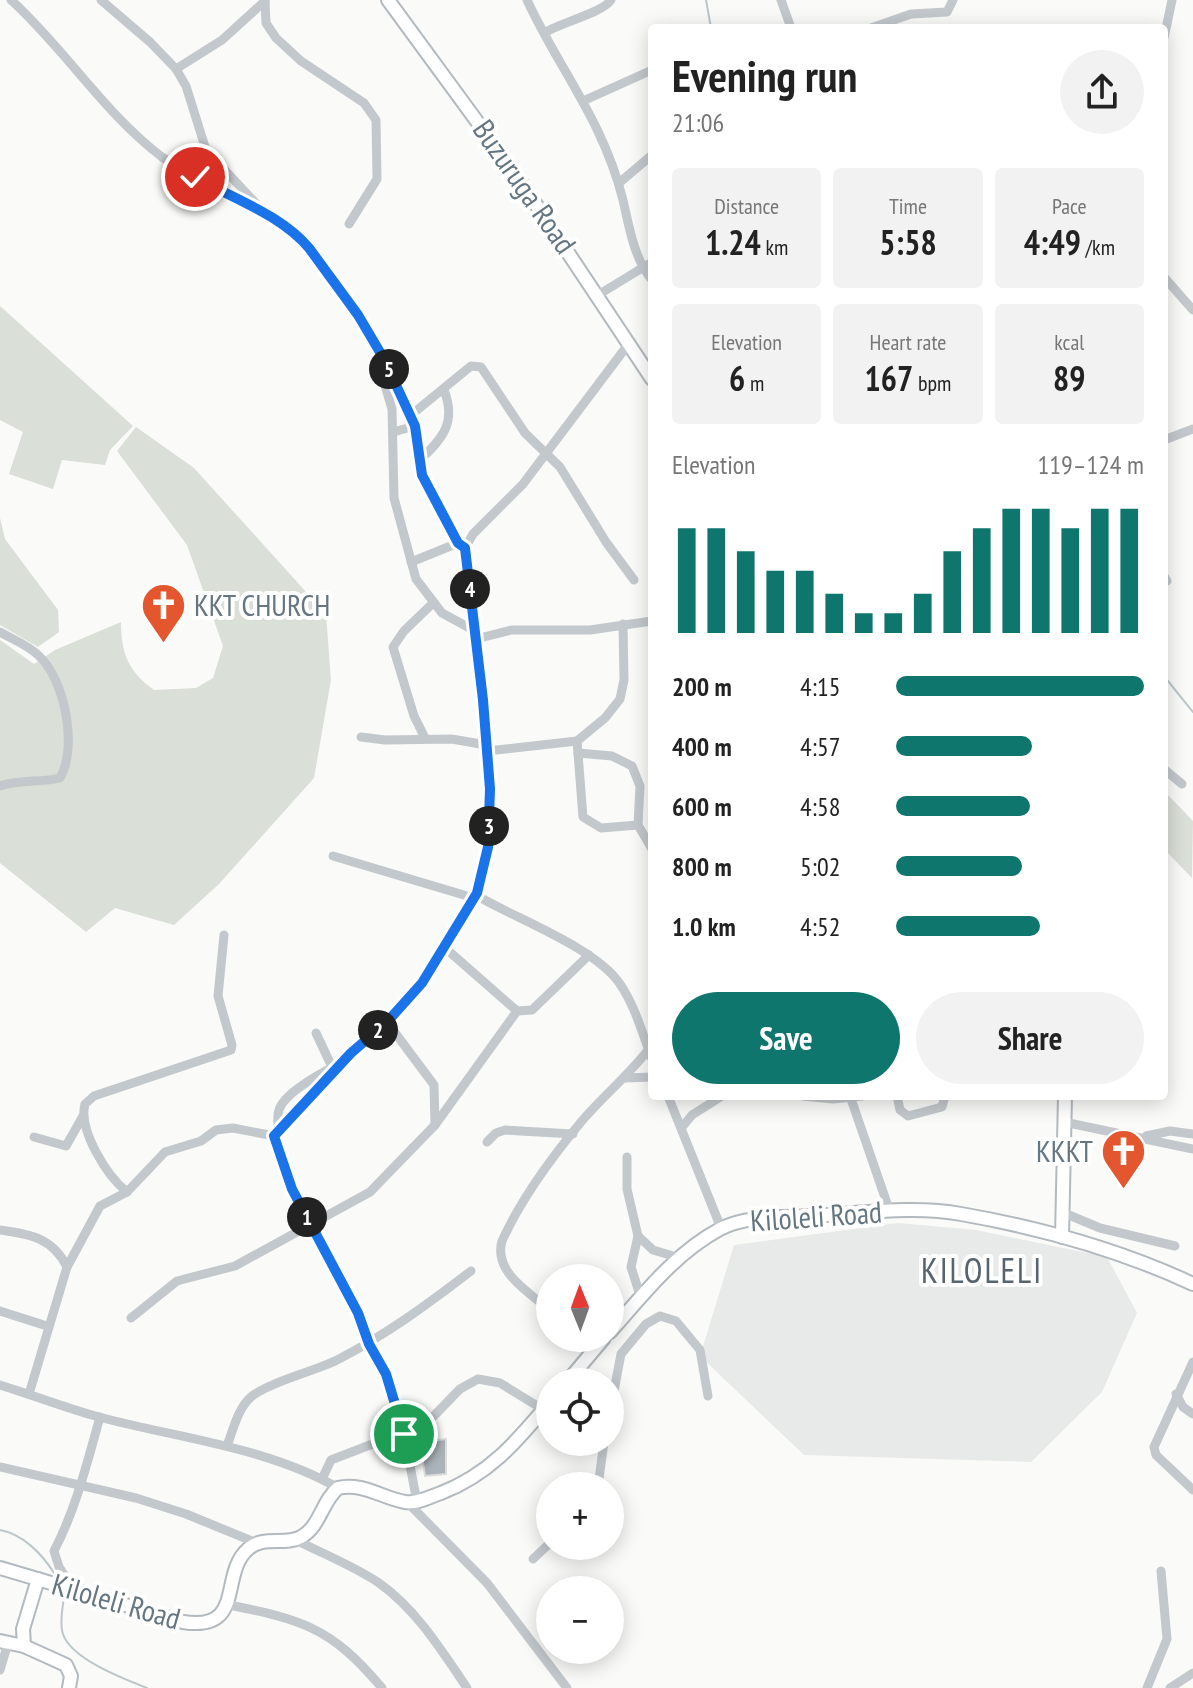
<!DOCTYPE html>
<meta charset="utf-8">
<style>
:root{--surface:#fff;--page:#f2f2f2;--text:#222;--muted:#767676;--accent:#0f766e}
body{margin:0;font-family:"PT Sans Narrow",sans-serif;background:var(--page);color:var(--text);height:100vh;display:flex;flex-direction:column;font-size:30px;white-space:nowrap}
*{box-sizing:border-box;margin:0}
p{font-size:26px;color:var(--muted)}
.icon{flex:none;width:44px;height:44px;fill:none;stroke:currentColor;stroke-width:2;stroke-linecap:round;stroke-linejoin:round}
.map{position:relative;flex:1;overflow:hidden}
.panel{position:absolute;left:648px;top:24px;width:520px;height:1076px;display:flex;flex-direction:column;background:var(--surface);border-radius:8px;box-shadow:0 4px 20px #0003}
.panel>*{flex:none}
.needle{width:52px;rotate:359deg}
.tools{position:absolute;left:536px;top:1264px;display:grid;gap:16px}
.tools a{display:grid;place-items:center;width:88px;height:88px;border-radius:50%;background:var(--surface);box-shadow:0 4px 20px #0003;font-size:40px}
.pin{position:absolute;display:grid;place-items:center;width:68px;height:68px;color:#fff;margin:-34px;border:4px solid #fff;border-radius:50%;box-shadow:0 2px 8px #0007}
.km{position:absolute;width:40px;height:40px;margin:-20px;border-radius:50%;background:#222;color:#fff;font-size:22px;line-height:40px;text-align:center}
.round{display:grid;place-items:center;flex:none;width:84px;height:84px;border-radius:42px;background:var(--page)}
.head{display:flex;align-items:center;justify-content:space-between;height:136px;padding:0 24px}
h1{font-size:44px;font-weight:600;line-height:60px}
.figures{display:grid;grid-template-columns:repeat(3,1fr);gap:12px;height:136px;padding:8px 24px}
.figures div{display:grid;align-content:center;border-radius:8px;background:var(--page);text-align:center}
.figures b{font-size:34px;font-weight:600}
.figures small{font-size:22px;font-weight:400}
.figures p{font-size:22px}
.chart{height:224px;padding:16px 24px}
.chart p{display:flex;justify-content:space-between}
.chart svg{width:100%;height:144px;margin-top:8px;stroke:var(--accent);stroke-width:6}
.action{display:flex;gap:16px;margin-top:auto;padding:16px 24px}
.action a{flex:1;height:92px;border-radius:48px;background:var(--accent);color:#fff;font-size:32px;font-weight:600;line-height:92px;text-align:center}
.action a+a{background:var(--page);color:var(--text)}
ul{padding:0 24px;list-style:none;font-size:26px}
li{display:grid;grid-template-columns:128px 96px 1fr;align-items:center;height:60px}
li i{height:20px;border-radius:10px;background:var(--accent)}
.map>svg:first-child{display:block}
</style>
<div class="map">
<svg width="1193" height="1688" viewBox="0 0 1193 1688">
<rect width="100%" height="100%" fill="#fafaf8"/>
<!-- built -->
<polygon fill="#e8e9e9" points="898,1223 976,1230 1107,1257 1137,1313 1102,1392 1031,1462 804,1455 700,1356 734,1245"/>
<!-- green -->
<g fill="#dadfd7">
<polygon points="0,306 133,426 110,450 105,465 62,460 53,489 9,474 23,432 0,420"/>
<path d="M 136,427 L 194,468 L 326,614 L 331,680 L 314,778 L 219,884 L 174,925 L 115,908 L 86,932 L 0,863 L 0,640 L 34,664 L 55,650 L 121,622 C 121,654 129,672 154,690 L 196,688 L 213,678 L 223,646 L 187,545 L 117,451 Z"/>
<polygon points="0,518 5,539 58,610 59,632 38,647 0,625"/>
<polygon points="1166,793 1193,821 1192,878 1164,849"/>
</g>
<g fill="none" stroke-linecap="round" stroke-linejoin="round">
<!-- stream -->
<g stroke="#bbc7cb" stroke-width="2">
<polyline points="706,0 711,28"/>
<polyline points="1164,676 1193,712"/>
<path d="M 0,1530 C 23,1534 42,1554 54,1573"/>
<path d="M 64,1596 C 63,1607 59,1623 63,1634 C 71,1659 124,1679 147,1688"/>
</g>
</g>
<!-- building -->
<polygon fill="#aab3b9" stroke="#dcdcda" stroke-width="2" points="446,1439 446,1474 425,1476 420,1442"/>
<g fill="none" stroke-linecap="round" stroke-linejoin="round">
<defs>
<g id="secondary">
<polyline points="388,0 517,176 652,379"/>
<polyline points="1062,1237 1065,1096"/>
<path d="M 610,1332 C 643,1295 675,1253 720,1229 C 747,1215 781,1218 810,1216 C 859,1214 912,1205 961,1214 C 1041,1228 1120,1250 1193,1284"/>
<polyline points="567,1382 604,1338"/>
<path d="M 0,1568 L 183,1622 C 246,1632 219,1574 248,1549 C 263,1535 285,1546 301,1537 C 320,1527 322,1501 338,1488 C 362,1482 382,1498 405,1502 C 417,1504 429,1497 441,1493 C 490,1474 517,1441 550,1402"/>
<polyline points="38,1579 23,1629 24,1646 66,1665 71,1676 69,1688"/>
<polyline points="0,1641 24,1646"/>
</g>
</defs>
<!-- secondary casing -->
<use href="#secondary" stroke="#b3babf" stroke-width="16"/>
<!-- street -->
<g stroke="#c3c8cc" stroke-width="9">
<path d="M 11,0 C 65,49 104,113 162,157 C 205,188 272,205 307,244 C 343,287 399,371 415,426 C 419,441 417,458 422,474 C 430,497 447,521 458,543 L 465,548"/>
<polyline points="101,0 150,42 176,69 186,86 206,150 263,211"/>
<polyline points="265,0 266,23 276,38 301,61 364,103 376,120 377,179 349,224"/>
<path d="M 527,0 C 560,71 603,120 623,200 C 629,226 634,259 652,280"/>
<polyline points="781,0 791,28"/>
<polyline points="871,28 911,14 947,12 953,0"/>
<path d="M 546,32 C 562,22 602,13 611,0"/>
<polyline points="1164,38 1172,0"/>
<polyline points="176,69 222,40 265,1"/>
<polyline points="583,101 652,70"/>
<polyline points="619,183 652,155"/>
<polyline points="1164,277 1193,310"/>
<polyline points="598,295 652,262"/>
<path d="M 627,346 L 523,484 L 473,534 L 465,548 C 465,566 470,585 472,603 C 482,693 504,799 476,887 L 477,893 L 483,899 C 520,920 597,949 620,984 C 635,1006 643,1035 652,1059"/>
<polyline points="384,362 384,382 392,409 394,498 416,579 442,613 475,631"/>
<polyline points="411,415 471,366 481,367 525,433 560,467 606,542 634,580"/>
<polyline points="393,432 415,426"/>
<polyline points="1164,440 1193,429"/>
<path d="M 419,461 C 442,439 457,423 444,390"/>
<polyline points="411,562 458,543"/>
<polyline points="1164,576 1167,581"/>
<path d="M 0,632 C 12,639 28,645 38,655 C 65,679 78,747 60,778 C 40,783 21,779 0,786"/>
<polyline points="476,639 511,630 590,630 652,621"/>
<polyline points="361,737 385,740 452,739 486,745"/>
<polyline points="425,738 414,716 393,647 404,631 433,603"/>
<polyline points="577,741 583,817 601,828 638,825 652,849"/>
<polyline points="487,751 577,741 605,718 620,699 624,680 623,624"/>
<polyline points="578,753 612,756 632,766 640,786 638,825"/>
<polyline points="1164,769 1182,784"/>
<polyline points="333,856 474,898"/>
<polyline points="444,947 517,1011 532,1010 589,955"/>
<polyline points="387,1022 434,1085 435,1125"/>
<polyline points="316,1033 332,1067"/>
<polyline points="626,1078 652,1077"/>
<polyline points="668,1096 721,1228"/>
<polyline points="803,1096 833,1099 862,1096"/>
<polyline points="850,1096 890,1212"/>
<polyline points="897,1096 900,1110 908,1116 942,1107 945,1096"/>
<polyline points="1064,1122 1193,1149"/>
<polyline points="683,1126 692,1115 722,1096"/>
<path d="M 278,1130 C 278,1124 277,1116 279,1110 C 284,1093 320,1074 335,1066"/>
<polyline points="1146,1136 1170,1131 1193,1134"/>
<polyline points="34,1137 66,1146 83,1116"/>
<polyline points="487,1142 496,1133 505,1130 573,1134"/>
<polyline points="627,1157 627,1189 638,1236 631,1267 640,1295"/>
<path d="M 127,1192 C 107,1176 78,1130 85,1104 L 94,1096 L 231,1050 L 232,1045 L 218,996 L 224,935"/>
<polyline points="1064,1213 1100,1228 1175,1246"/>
<path d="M 0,1230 C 30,1234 53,1238 67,1267"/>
<polyline points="638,1236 653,1250 680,1258"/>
<path d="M 550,1310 C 530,1293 493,1272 502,1241 C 521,1199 552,1157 581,1122 C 602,1097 628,1076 648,1050"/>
<polyline points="0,1311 47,1326"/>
<polyline points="131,1318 177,1281 235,1266 370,1192 435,1125 517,1011"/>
<polyline points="582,1338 595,1349"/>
<polyline points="1193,1362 1154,1447 1156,1455 1193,1490"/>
<path d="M 0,1385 C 33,1395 65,1408 99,1417 C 177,1438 267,1447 338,1488"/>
<polyline points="29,1394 67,1267 100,1206 127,1192 165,1152 201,1141 216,1130 233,1128 274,1136"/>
<polyline points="1176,1394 1183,1407 1193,1414"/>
<polyline points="610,1412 621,1354 646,1324 660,1316 676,1321 700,1350 708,1396"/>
<path d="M 227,1446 C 233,1430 238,1408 251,1397 C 267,1383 315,1371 337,1360 C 386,1335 428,1304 471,1271"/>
<polyline points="0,1467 136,1498 186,1514 257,1543"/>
<polyline points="322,1479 331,1460 427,1423 460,1389 478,1379 500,1383 544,1410"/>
<polyline points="598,1486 604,1442"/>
<polyline points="417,1502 404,1434 386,1374 369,1344 358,1313 328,1263 292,1189 274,1136 351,1053 387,1022 422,983 477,893"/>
<polyline points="408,1503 487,1583 567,1688"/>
<path d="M 296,1540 C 323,1554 354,1566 379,1583 C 416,1609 442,1651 467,1688"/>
<polyline points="533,1559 550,1543"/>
<path d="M 75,1591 L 59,1567 L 54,1551 C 76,1509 87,1463 100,1417"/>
<path d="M 225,1604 C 302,1620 330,1626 382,1688"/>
<polyline points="0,1670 8,1643"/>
<polyline points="1147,1688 1167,1639 1161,1571"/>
<polyline points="1170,1688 1193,1673"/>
</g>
<!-- secondary -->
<use href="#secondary" stroke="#fff" stroke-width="12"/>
</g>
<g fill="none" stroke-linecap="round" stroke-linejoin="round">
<defs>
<path id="route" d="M 195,177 C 233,199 280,214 309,248 L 358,315 L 384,359 L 415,426 L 422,475 L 458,543 L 465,548 L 483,700 L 490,789 L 488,847 L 477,893 L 422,983 L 387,1022 L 351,1053 L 274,1136 L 292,1189 L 358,1313 L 369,1344 L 386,1374 L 404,1434"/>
</defs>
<!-- route casing -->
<use href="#route" stroke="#fff" stroke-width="16"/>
<!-- route -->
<use href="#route" stroke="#1a73e8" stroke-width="10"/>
</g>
<!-- icons -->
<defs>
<symbol id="church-pin" viewBox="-11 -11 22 30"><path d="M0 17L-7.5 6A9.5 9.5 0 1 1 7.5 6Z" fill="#e4572e" stroke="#fff"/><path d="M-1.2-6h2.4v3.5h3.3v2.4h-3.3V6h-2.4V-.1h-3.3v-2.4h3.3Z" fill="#fff"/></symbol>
</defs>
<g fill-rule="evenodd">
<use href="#church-pin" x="138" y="580" width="51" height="69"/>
<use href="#church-pin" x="1098" y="1126" width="51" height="69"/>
</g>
<g text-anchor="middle" stroke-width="8" stroke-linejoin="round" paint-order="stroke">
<!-- street labels -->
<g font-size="30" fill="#657683" stroke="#fff">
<text transform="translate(524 187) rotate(55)" y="10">Buzuruga Road</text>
<text transform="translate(816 1217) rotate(-4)" y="10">Kiloleli Road</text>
<text transform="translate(116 1602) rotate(16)" y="10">Kiloleli Road</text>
</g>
<!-- poi labels -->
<g font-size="30" fill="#657683" stroke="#fff" text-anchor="start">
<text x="194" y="616">KKT CHURCH</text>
<text x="1093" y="1162" text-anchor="end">KKKT</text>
</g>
<!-- quarter labels -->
<g font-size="34" letter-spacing="2" fill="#57646e" stroke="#fff">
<text x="982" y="1283">KILOLELI</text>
</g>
</g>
</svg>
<div class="tools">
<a><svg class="needle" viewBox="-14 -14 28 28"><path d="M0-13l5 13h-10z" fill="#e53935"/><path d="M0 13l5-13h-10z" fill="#767676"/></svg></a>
<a><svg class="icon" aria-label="locate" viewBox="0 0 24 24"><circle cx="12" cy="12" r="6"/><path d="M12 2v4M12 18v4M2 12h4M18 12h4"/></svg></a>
<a>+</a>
<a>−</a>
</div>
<div class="pin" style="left:404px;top:1434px;background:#1e9e55"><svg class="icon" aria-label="arrive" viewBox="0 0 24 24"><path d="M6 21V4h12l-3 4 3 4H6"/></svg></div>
<div class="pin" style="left:195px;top:177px;background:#d93025"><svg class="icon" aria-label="check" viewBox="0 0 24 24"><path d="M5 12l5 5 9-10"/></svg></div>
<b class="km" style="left:307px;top:1217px">1</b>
<b class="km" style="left:378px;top:1030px">2</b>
<b class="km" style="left:489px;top:826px">3</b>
<b class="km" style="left:470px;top:589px">4</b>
<b class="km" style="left:389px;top:369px">5</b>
<section class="panel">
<div class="head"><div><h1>Evening run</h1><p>21:06</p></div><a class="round"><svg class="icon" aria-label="share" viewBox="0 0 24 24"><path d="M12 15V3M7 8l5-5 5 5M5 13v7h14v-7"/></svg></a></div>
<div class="figures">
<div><p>Distance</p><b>1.24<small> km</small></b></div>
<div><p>Time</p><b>5:58</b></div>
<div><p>Pace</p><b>4:49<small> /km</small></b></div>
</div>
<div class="figures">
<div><p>Elevation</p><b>6<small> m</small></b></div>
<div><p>Heart rate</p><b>167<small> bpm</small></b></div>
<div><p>kcal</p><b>89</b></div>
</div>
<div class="chart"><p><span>Elevation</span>119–124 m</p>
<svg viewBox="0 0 160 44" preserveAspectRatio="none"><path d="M5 44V12M15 44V12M25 44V19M35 44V25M45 44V25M55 44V32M65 44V38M75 44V38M85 44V32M95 44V19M105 44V12M115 44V6M125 44V6M135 44V12M145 44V6M155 44V6"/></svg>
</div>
<ul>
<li><b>200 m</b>4:15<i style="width:100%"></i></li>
<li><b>400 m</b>4:57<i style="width:55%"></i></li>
<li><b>600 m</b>4:58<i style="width:54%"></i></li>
<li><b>800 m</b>5:02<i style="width:51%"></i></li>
<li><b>1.0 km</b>4:52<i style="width:58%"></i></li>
</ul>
<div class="action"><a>Save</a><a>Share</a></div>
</section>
</div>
